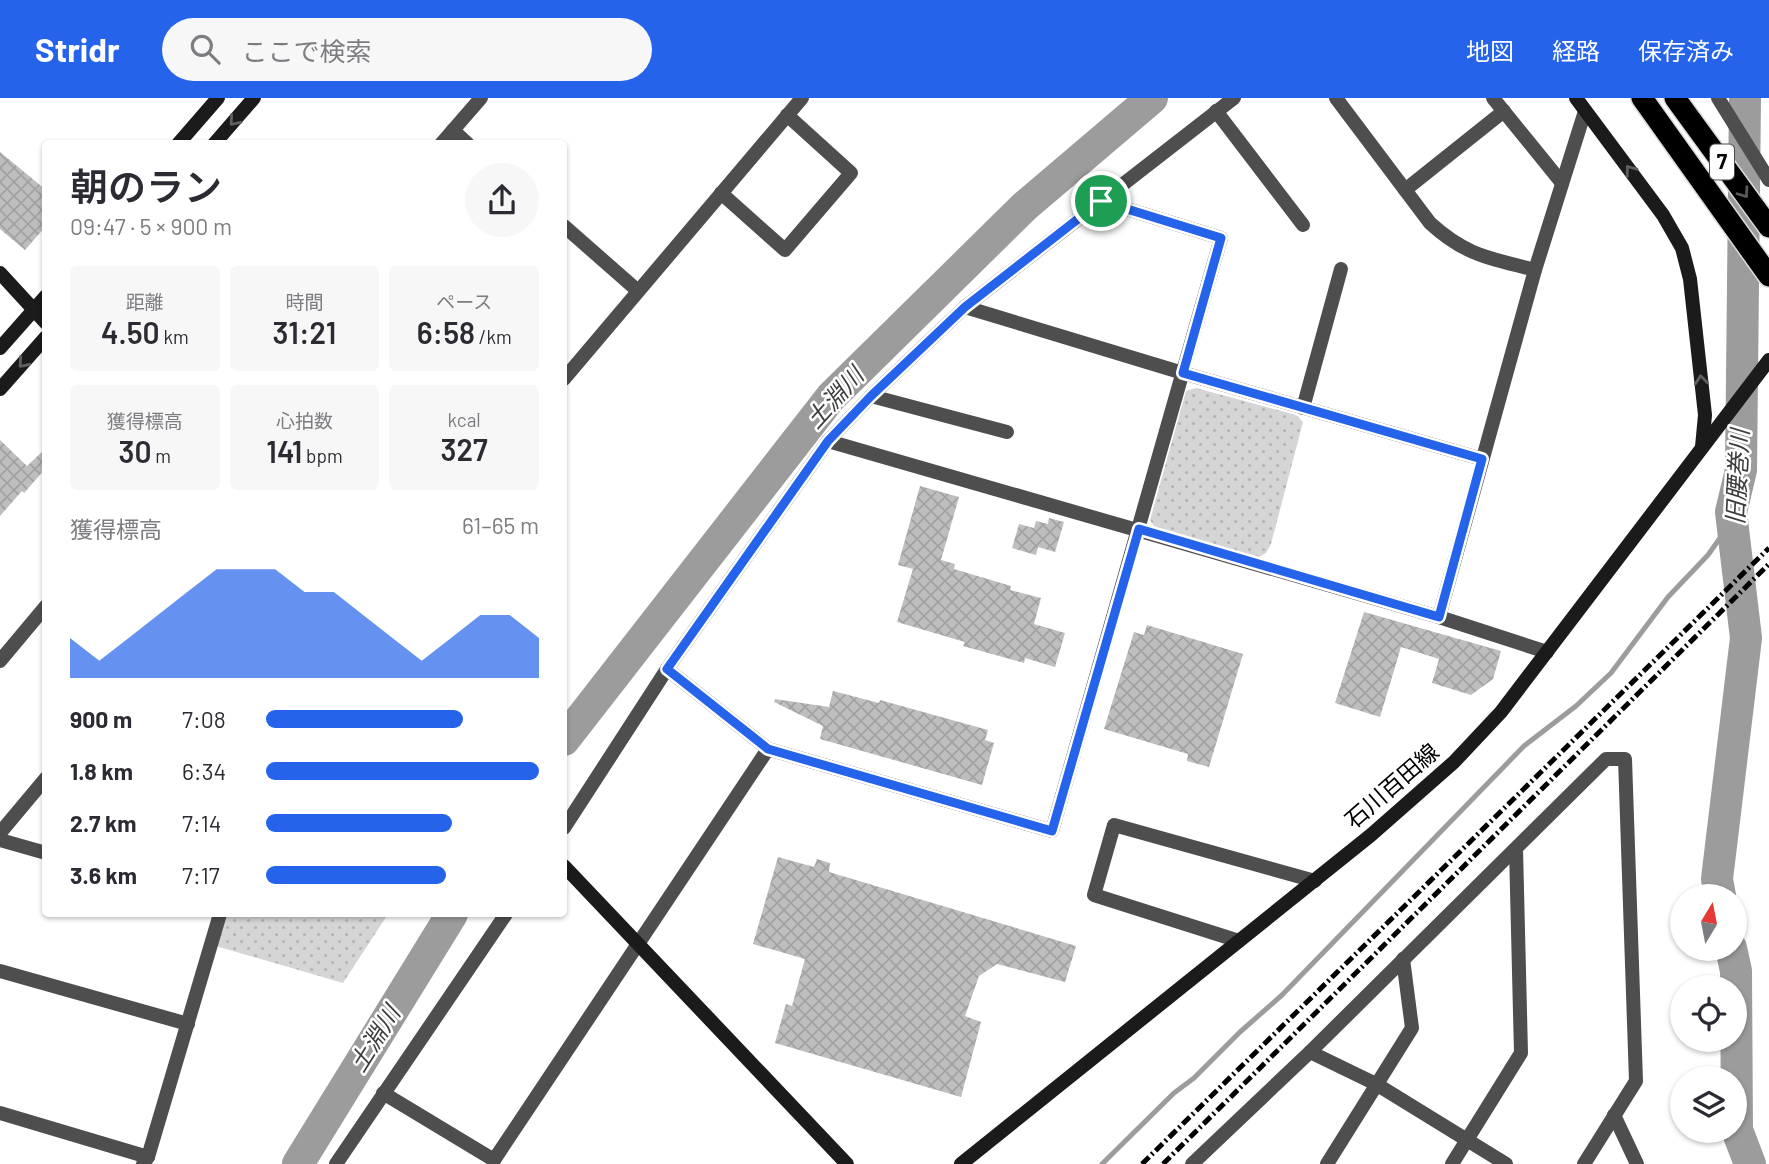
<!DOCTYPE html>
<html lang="ja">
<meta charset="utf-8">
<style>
:root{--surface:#fff;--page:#f7f7f7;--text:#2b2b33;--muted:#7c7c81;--accent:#2563eb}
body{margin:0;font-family:Barlow,"Noto Sans JP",sans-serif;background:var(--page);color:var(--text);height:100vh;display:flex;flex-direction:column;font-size:26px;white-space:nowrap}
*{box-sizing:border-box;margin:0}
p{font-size:23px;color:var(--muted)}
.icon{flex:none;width:38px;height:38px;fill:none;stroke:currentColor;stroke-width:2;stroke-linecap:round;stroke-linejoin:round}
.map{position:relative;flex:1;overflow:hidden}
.side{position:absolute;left:42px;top:42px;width:525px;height:777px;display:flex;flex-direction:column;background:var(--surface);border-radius:7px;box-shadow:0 2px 5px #0004}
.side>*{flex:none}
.needle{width:46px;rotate:10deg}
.buttons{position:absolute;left:1670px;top:786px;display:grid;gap:14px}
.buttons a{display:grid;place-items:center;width:77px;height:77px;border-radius:50%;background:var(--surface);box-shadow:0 2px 5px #0004;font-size:35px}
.pin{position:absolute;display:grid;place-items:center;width:60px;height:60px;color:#fff;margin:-30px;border:4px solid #fff;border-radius:50%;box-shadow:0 2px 7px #0007}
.round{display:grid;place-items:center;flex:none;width:74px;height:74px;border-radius:37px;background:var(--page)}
.headline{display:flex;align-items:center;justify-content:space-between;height:119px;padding:0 28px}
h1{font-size:38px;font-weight:600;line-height:52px}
.figures{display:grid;grid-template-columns:repeat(3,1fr);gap:10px;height:119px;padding:7px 28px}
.figures div{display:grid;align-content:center;border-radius:7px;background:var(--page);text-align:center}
.figures b{font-size:30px;font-weight:600}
.figures small{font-size:19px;font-weight:400}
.figures p{font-size:19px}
.chart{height:196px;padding:14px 28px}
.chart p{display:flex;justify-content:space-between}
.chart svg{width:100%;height:126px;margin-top:7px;fill:var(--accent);opacity:.7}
ul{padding:0 28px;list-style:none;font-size:23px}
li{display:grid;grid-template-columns:112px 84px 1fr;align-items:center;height:52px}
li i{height:18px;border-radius:9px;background:var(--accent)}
header{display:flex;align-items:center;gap:42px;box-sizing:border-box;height:98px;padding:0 35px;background:var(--accent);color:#fff}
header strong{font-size:33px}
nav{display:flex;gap:38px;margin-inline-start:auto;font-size:24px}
.search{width:490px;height:63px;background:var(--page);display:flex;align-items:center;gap:18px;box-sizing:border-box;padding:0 24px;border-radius:38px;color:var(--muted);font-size:26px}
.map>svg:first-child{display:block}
</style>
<header>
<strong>Stridr</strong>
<div class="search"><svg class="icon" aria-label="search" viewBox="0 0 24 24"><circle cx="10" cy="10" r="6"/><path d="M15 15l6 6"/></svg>ここで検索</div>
<nav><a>地図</a><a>経路</a><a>保存済み</a></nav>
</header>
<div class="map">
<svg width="1769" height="1066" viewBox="0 0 1769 1066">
<defs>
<pattern id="park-dots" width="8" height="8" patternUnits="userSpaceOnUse" patternTransform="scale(1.75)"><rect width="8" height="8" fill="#d5d5d5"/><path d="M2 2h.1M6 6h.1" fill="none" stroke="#b5b5b5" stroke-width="1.8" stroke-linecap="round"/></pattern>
<pattern id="building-cross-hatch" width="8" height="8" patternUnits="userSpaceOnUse" patternTransform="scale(1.75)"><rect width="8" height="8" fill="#bebebe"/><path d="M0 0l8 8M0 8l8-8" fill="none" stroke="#a2a2a2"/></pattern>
</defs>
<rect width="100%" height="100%" fill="#fff"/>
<!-- park -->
<g fill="url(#park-dots)">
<polygon points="1196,290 1296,317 1303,324 1271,446 1266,455 1259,459 1156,431 1150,422 1186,293"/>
<polygon points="226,816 388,816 343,885 216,848"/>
</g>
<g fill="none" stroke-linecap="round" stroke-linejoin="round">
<!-- stream -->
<polyline stroke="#9c9c9c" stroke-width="5" points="1102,1066 1174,995 1194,980 1240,934 1282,897 1524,648 1576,608 1611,575 1668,499 1708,457 1720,440 1731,414"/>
<!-- river -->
<g stroke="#9c9c9c" stroke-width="32">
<polyline points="564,642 831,299 1025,108 1152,0"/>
<polyline points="1720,798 1717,781 1746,540 1731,414 1741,372 1745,0"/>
<polyline points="1731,850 1736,873 1737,1032 1750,1066"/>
<polyline points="298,1066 452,816"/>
</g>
</g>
<!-- building -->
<g fill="url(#building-cross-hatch)">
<polygon points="0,54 46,92 46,128 25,152 0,131"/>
<polygon points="0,342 27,368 46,350 46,370 24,395 22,393 0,418"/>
<polygon points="920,388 959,399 941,462 955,466 954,471 1011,488 1010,492 1041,500 1034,526 1065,535 1055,569 1025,560 1024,565 963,548 965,544 897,524 913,471 898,467"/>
<polygon points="1049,420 1064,424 1055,454 1038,449 1036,457 1012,450 1019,426 1034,430 1036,423 1048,426"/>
<polygon points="1364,514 1501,553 1493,581 1471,597 1432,585 1439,561 1401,549 1380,619 1335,605"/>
<polygon points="1147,527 1243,556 1209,669 1187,663 1188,656 1104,631 1134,534 1144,537"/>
<polygon points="833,593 879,605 880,602 988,632 985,642 994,645 982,687 820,641 823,628 774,604 775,601 829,609"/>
<polygon points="778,759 814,769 817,761 830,765 829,774 1076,848 1065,884 997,866 979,878 965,918 981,924 961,999 775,945 786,906 792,908 805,861 753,846"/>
</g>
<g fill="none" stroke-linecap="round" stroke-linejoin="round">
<defs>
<g id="highway">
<polyline points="1642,0 1769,178"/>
<polyline points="1675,0 1769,129"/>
</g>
</defs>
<!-- highway casing -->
<use href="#highway" stroke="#dbdbdb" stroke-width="24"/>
<!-- street -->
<g stroke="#4e4e4e" stroke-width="14">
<path d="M 1336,0 L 1430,125 C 1466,158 1490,160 1535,172"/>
<polyline points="1493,0 1562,85"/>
<polyline points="1718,0 1769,82"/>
<polyline points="1216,13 1303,127"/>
<polyline points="453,32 468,46"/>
<polyline points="441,46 481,0"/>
<polyline points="1405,92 1504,13"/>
<polyline points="721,95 785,152 851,75 787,17"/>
<polyline points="564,128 638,193"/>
<polyline points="965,209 1183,275 1482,361"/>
<polyline points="564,281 802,0"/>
<polyline points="871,298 1007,334"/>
<polyline points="1303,310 1341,171"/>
<polyline points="828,343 1439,519 1547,554"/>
<polyline points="1439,519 1535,172 1585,13"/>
<polyline points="0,563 46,508"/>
<polyline points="667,571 768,651 1052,733 1221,140 1101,103"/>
<polyline points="564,730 667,571 828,343 871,298 965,209 1234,0"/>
<polyline points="0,735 46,680"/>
<polyline points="0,742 46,755"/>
<polyline points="1239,843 1094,797 1114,727 1315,783"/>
<polyline points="0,873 188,926"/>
<polyline points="1310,954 1376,986 1506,1066"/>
<polyline points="383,995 494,1062 768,651"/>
<polyline points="0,1015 148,1059"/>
<polyline points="1614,1017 1637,1066"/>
<polyline points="143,1066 148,1059 220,816"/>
<polyline points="336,1066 506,816"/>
<polyline points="1192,1066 1310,954 1606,661 1625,661 1636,983 1584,1066"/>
<polyline points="1327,1066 1412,930 1403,861"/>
<polyline points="1452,1066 1521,955 1516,751"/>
</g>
<!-- secondary -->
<g stroke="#1b1b1b" stroke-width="14">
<polyline points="1576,0 1663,117 1682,150 1690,181 1705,317 1702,349"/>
<polyline points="178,46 218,0"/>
<polyline points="214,46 254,0"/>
<polyline points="0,175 46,225"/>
<polyline points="0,250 46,198"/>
<polyline points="0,291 46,239"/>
<polyline points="564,768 847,1066"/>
<polyline points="961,1066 1371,737 1454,664 1501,614 1769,262"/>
</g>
<!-- highway -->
<use href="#highway" stroke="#000" stroke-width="21"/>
<!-- rail -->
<g stroke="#000" stroke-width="5" stroke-dasharray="10 3.5 2 3.5" stroke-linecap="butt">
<polyline points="1142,1066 1769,450"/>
<polyline points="1163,1066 1769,466"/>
</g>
</g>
<!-- one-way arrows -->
<defs><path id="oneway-chevron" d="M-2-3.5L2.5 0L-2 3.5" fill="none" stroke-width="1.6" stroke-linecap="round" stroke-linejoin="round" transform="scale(1.75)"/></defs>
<g stroke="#5f5f5f">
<use href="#oneway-chevron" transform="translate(234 23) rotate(131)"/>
<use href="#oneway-chevron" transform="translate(1630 72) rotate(-127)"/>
<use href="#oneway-chevron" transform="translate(23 265) rotate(131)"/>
<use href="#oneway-chevron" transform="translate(1701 282) rotate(-96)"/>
</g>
<use stroke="#595959" href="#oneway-chevron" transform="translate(1744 95) rotate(54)"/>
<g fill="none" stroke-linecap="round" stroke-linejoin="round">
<defs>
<polygon id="route" points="1101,103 1221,140 1183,275 1482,361 1439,519 1139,431 1052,733 768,651 667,571 828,343 871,298 965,209"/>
</defs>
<!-- route casing -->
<use href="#route" stroke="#fff" stroke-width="14"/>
<!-- route -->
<use href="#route" stroke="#2563eb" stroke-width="9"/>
</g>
<g text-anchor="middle" stroke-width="5" stroke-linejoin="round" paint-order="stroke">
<!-- shield labels -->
<rect fill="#fff" stroke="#4c4c4c" stroke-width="2" x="1710" y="46.5" width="24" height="35" rx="5"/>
<g font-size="21" font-weight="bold" fill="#000">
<text x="1722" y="71">7</text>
</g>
<!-- street labels -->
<g font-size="23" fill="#000" stroke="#fff">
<text transform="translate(1392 688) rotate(-41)" y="8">石川百田線</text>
</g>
<!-- water labels -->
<g font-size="24" font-style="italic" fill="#3d3d3d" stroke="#fff">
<text transform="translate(835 300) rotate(-48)" y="8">土淵川</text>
<text transform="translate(1738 379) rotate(-87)" y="8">旧腰巻川</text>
<text transform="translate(375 941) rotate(-58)" y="8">土淵川</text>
</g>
</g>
</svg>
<div class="buttons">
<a><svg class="needle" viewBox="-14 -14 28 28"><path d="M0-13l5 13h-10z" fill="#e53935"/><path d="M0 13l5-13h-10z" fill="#7c7c81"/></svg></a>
<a><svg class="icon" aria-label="locate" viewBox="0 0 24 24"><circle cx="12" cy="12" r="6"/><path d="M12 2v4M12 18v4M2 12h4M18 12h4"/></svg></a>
<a><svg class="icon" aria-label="layers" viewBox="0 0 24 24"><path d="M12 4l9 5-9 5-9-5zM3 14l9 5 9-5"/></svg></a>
</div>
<div class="pin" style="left:1101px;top:103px;background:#1e9e55"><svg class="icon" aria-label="arrive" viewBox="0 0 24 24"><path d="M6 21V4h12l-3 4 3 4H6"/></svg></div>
<section class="side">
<div class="headline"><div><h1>朝のラン</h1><p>09:47 · 5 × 900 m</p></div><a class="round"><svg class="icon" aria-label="share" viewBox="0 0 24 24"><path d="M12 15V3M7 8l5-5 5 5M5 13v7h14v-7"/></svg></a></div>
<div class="figures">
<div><p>距離</p><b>4.50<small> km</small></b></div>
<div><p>時間</p><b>31:21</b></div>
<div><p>ペース</p><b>6:58<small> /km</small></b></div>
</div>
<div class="figures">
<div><p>獲得標高</p><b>30<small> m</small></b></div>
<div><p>心拍数</p><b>141<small> bpm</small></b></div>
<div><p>kcal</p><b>327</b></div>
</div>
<div class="chart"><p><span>獲得標高</span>61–65 m</p>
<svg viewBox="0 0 160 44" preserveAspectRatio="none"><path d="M0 44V30L10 38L20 30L30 22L40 14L50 6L60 6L70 6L80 14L90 14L100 22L110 30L120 38L130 30L140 22L150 22L160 30V44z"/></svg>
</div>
<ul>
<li><b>900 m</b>7:08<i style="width:72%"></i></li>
<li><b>1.8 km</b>6:34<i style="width:100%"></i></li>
<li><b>2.7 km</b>7:14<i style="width:68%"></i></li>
<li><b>3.6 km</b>7:17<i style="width:66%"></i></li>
</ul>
</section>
</div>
